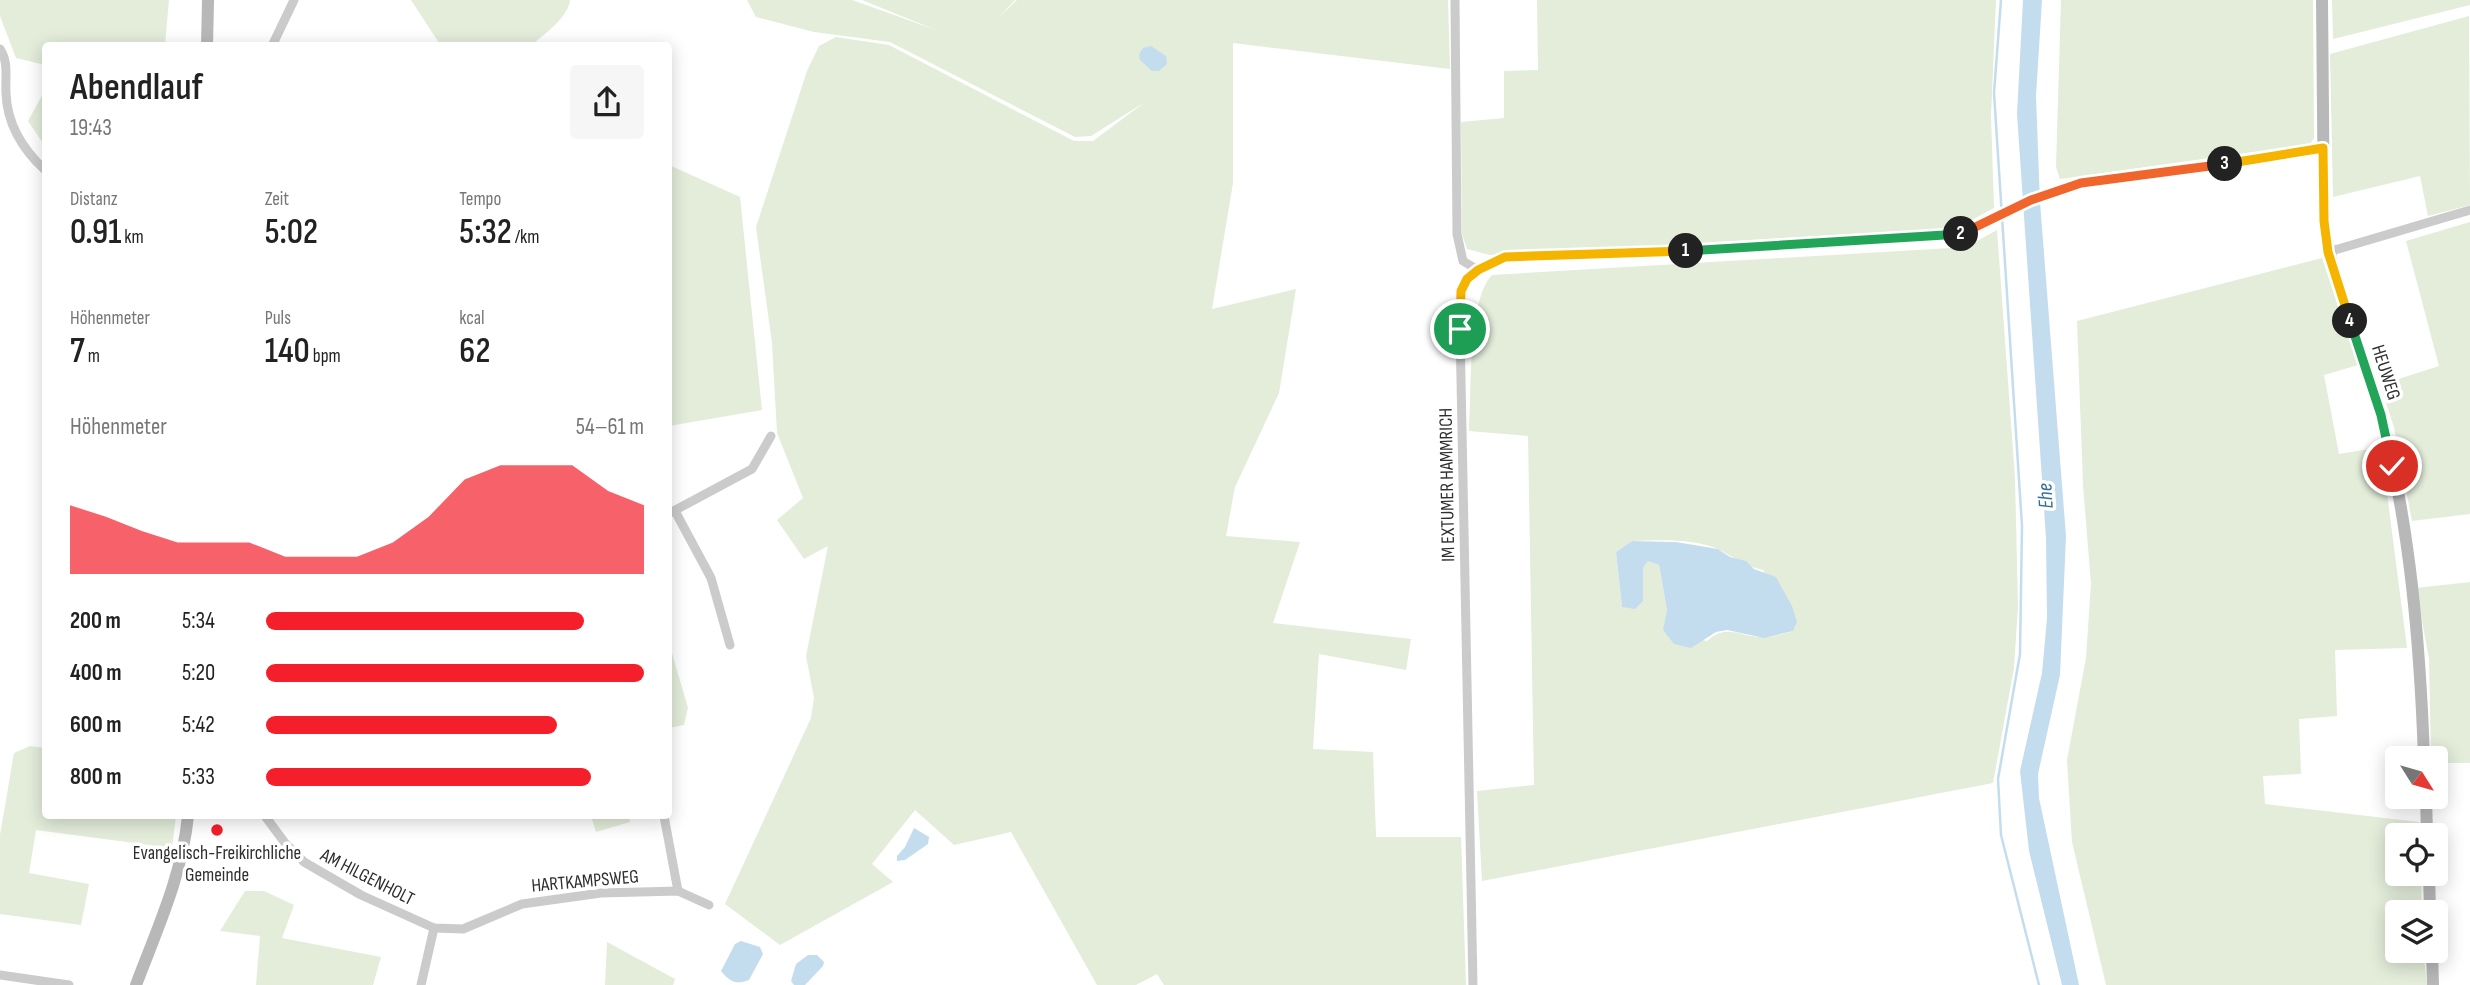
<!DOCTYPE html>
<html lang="de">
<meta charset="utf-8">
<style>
:root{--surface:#fff;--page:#f6f6f6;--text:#222;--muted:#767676;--accent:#f51f2b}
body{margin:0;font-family:"Sofia Sans Condensed",sans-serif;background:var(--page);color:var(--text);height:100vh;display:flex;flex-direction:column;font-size:26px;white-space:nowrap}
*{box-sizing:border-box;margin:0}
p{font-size:23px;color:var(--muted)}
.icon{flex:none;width:38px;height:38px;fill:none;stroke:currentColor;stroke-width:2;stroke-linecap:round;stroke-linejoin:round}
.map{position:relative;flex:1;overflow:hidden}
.details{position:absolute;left:42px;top:42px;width:630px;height:777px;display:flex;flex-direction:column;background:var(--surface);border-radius:7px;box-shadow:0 4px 18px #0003}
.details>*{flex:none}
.needle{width:46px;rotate:127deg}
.tools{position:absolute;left:2385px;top:746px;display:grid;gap:14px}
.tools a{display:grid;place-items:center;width:63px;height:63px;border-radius:7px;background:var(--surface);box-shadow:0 4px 18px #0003;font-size:35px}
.pin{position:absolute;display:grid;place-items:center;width:60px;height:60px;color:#fff;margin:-30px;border:4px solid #fff;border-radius:50%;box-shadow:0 2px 7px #0007}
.km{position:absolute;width:35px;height:35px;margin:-18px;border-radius:50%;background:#222;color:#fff;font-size:19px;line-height:35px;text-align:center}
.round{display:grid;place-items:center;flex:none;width:74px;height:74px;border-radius:7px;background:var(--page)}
.overview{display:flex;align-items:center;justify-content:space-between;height:119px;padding:0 28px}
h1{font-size:38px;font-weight:600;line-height:52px}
.figures{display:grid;grid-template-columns:repeat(3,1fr);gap:10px;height:119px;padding:7px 28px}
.figures div{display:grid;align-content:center}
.figures b{font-size:35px;font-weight:600}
.figures small{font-size:19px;font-weight:400}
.figures p{font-size:19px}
.chart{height:196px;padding:14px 28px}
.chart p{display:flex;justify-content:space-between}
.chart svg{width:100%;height:126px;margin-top:7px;fill:var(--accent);opacity:.7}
ul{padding:0 28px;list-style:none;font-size:23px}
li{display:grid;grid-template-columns:112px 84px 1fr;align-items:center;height:52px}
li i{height:18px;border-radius:9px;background:var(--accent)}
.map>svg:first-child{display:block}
</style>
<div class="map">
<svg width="2470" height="985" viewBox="0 0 2470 985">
<rect width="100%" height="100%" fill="#fff"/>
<!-- green -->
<g fill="#e3edda" fill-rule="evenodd">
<polygon points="0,0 169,0 165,45 46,46 45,65 16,58 0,16"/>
<path d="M 411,0 L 570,0 C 568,18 544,34 532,45 L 441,46 Z"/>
<polygon points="747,0 852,0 936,30 862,0 1015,0 998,18 1017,0 1448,0 1450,69 1233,43 1233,183 1212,309 1296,289 1279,393 1235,487 1226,536 1300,542 1273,623 1411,639 1406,670 1319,654 1313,749 1373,752 1376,837 1461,837 1466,985 1164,985 1157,974 1136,985 1097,985 1011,832 954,845 915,810 872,864 893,882 780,945 725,904 811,718 814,698 806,656 828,546 804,559 777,520 803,498 777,433 772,343 756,227 807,71 819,46 836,37 889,45 1074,141 1093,141 1145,102 1091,136 1075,137 890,42 814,32 756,17"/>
<polygon points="1537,0 1996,0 1991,116 1994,208 1957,228 1490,255 1467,249 1462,234 1461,122 1504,118 1504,71 1538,70"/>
<polygon points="2061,0 2313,0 2314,138 2310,144 2060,179 2056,167"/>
<polygon points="2332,0 2470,0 2470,5 2333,39"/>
<polygon points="2469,16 2470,205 2428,216 2420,176 2333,197 2330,54"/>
<polygon points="45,90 45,146 28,121"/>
<polygon points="669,165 740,197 762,410 669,426"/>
<polygon points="2470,222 2470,514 2412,521 2394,427 2380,385 2439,366 2406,241"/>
<path d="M 1997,230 L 2015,478 L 2018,606 L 2014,668 L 1993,783 L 1482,881 L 1477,791 L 1534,785 L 1528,436 L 1469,431 C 1472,393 1467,301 1492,275 L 1951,248 L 1977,241 ZM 1632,541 C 1657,540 1697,538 1720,550 C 1731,556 1751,568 1763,570 L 1793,631 C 1784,633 1774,637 1765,637 C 1742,638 1727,622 1707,641 L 1664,630 L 1667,610 L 1659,565 L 1648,561 L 1643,568 L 1643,581 L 1622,607 L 1616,552 Z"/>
<polygon points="2322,258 2358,365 2324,375 2339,454 2381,447 2407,648 2335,650 2337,716 2299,719 2301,774 2263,776 2265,804 2419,822 2420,835 2398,835 2398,873 2421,873 2422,912 2398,912 2398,950 2423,950 2427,985 2106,985 2072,842 2067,760 2086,658 2091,584 2083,485 2077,321"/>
<polygon points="2470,582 2470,763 2436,763 2436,758 2431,758 2429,659 2416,588"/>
<polygon points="669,643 688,708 684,725 669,728"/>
<polygon points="30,746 45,748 46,816 176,816 172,848 36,830 29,873 89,884 81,925 0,914 0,835 14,753"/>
<polygon points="591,816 629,816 630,822 596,832"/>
<polygon points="245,891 264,891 294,905 282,938 381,957 373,985 256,985 260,936 220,931"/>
<polygon points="607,942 675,979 673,985 605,985"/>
</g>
<!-- water -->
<g fill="#c4ddee">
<polygon points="2023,0 2042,0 2036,96 2040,202 2066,536 2060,675 2038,774 2039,798 2079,985 2062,985 2029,851 2020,771 2042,673 2047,618 2046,538 2017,114"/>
<polygon points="1151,46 1166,56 1167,64 1159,71 1152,71 1140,60 1139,54 1143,48"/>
<polygon points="1632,541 1676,542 1718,549 1730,557 1746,561 1754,569 1776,577 1792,606 1797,622 1793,631 1764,638 1727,630 1716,632 1691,648 1674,644 1663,630 1667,610 1659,565 1648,561 1643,568 1643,601 1635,609 1622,607 1616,552"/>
<polygon points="914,828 929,837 928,844 905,860 897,861 897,856 905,847"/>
<path d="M 741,941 L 760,947 L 763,954 L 749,980 C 736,985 730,982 721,971 L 735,944 Z"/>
<polygon points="808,955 817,955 824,962 823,966 805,985 794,985 791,981 796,964"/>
</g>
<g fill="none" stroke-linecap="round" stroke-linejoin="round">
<!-- stream -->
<polyline stroke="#c4ddee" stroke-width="2.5" points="2001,0 1994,93 2022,526 2020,654 1998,779 2001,835 2039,985"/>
<!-- street -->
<g stroke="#cbcbcb" stroke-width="9">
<polyline points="1455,0 1457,234 1463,261 1478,270"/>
<polyline points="272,46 294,0"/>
<path d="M 0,49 C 9,63 5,77 6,93 C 7,124 23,150 46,171"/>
<polyline points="2328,252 2470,210"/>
<polyline points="675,511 711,578 730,645"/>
<polyline points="668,514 752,469 771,436"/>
<polyline points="265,816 285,843 304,862 361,895 434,928 463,929 522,904 601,893 678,891 709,905"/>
<polyline points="664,816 678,891"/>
<polyline points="0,975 69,985"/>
<polyline points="421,985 434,928"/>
<polyline points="1473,985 1460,329 1461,291 1467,279 1478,270 1505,257 1635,254 1958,235 2031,200 2082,183 2323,148"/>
</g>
<!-- secondary -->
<g stroke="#b8b8b8" stroke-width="12">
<path d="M 2322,0 L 2324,221 C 2333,288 2363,350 2381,415 C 2410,525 2420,644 2424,758"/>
<polyline points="207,46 208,0"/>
<polyline points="2426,796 2427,835"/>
<polyline points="2429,873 2430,912"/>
<polyline points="2432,950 2433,985"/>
<path d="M 136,985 C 157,929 182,876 188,816"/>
</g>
</g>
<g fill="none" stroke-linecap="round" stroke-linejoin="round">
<defs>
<polyline id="split-1" points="1460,329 1461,291 1467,279 1478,270 1505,257 1686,251"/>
<polyline id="split-2" points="1686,251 1961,234"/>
<polyline id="split-3" points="1961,234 2031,200 2081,183 2225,164"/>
<polyline id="split-4" points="2225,164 2323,148 2324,221 2328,252 2350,321"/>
<polyline id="split-5" points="2350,321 2381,415 2392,466"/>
</defs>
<!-- split-1 casing -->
<use href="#split-1" stroke="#fff" stroke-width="14"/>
<!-- split-2 casing -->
<use href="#split-2" stroke="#fff" stroke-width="14"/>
<!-- split-3 casing -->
<use href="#split-3" stroke="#fff" stroke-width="14"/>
<!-- split-4 casing -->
<use href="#split-4" stroke="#fff" stroke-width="14"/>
<!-- split-5 casing -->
<use href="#split-5" stroke="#fff" stroke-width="14"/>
<!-- split-1 -->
<use href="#split-1" stroke="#f5b400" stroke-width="9"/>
<!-- split-2 -->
<use href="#split-2" stroke="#22a559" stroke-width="9"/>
<!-- split-3 -->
<use href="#split-3" stroke="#f0652b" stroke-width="9"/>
<!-- split-4 -->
<use href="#split-4" stroke="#f5b400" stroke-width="9"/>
<!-- split-5 -->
<use href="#split-5" stroke="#22a559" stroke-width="9"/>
</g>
<!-- markers -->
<circle fill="#f51f2b" stroke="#fff" stroke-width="2.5" cx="217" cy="830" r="7"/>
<g text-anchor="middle" stroke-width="7" stroke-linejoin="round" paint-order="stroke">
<!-- street labels -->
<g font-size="19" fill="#2e2e2e" stroke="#fff">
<text transform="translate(2387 372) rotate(72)" y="7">HEUWEG</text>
<text transform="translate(1446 485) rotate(-91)" y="7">IM EXTUMER HAMMRICH</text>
<text transform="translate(368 876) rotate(27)" y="7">AM HILGENHOLT</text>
<text transform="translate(585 880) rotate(-5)" y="7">HARTKAMPSWEG</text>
</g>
<!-- poi labels -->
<g font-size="19" fill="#2e2e2e" stroke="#fff">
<text x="217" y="859">Evangelisch-Freikirchliche<tspan x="217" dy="22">Gemeinde</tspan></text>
</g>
<!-- water labels -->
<g font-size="21" font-style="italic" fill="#346f97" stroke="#fff">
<text transform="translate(2045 496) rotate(-93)" y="7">Ehe</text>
</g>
</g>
</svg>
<div class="tools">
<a><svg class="needle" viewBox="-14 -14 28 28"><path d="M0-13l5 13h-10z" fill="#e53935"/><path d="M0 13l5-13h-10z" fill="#767676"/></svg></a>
<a><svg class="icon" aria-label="locate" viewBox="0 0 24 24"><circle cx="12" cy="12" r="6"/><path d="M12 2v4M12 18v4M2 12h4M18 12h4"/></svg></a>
<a><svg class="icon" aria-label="layers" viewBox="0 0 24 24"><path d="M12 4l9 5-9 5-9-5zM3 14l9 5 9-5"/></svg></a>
</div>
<div class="pin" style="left:1460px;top:329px;background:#1e9e55"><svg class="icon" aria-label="arrive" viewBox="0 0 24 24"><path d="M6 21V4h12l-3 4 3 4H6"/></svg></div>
<div class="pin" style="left:2392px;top:466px;background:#d93025"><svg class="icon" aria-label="check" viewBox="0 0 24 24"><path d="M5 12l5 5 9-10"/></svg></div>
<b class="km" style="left:1686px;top:251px">1</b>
<b class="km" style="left:1961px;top:234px">2</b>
<b class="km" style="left:2225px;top:164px">3</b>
<b class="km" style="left:2350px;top:321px">4</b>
<section class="details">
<div class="overview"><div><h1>Abendlauf</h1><p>19:43</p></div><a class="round"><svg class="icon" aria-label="share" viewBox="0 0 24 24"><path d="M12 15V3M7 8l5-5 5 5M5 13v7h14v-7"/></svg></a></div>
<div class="figures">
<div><p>Distanz</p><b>0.91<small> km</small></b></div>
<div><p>Zeit</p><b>5:02</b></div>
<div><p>Tempo</p><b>5:32<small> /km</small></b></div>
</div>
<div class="figures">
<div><p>Höhenmeter</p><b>7<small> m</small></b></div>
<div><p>Puls</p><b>140<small> bpm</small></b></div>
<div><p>kcal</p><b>62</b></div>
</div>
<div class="chart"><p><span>Höhenmeter</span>54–61 m</p>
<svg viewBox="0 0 160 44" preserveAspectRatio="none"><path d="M0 44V20L10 24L20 29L30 33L40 33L50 33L60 38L70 38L80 38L90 33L100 24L110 11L120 6L130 6L140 6L150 15L160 20V44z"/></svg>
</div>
<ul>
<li><b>200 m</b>5:34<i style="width:84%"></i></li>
<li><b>400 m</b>5:20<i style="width:100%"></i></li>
<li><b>600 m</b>5:42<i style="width:77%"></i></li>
<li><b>800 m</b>5:33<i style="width:86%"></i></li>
</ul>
</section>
</div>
